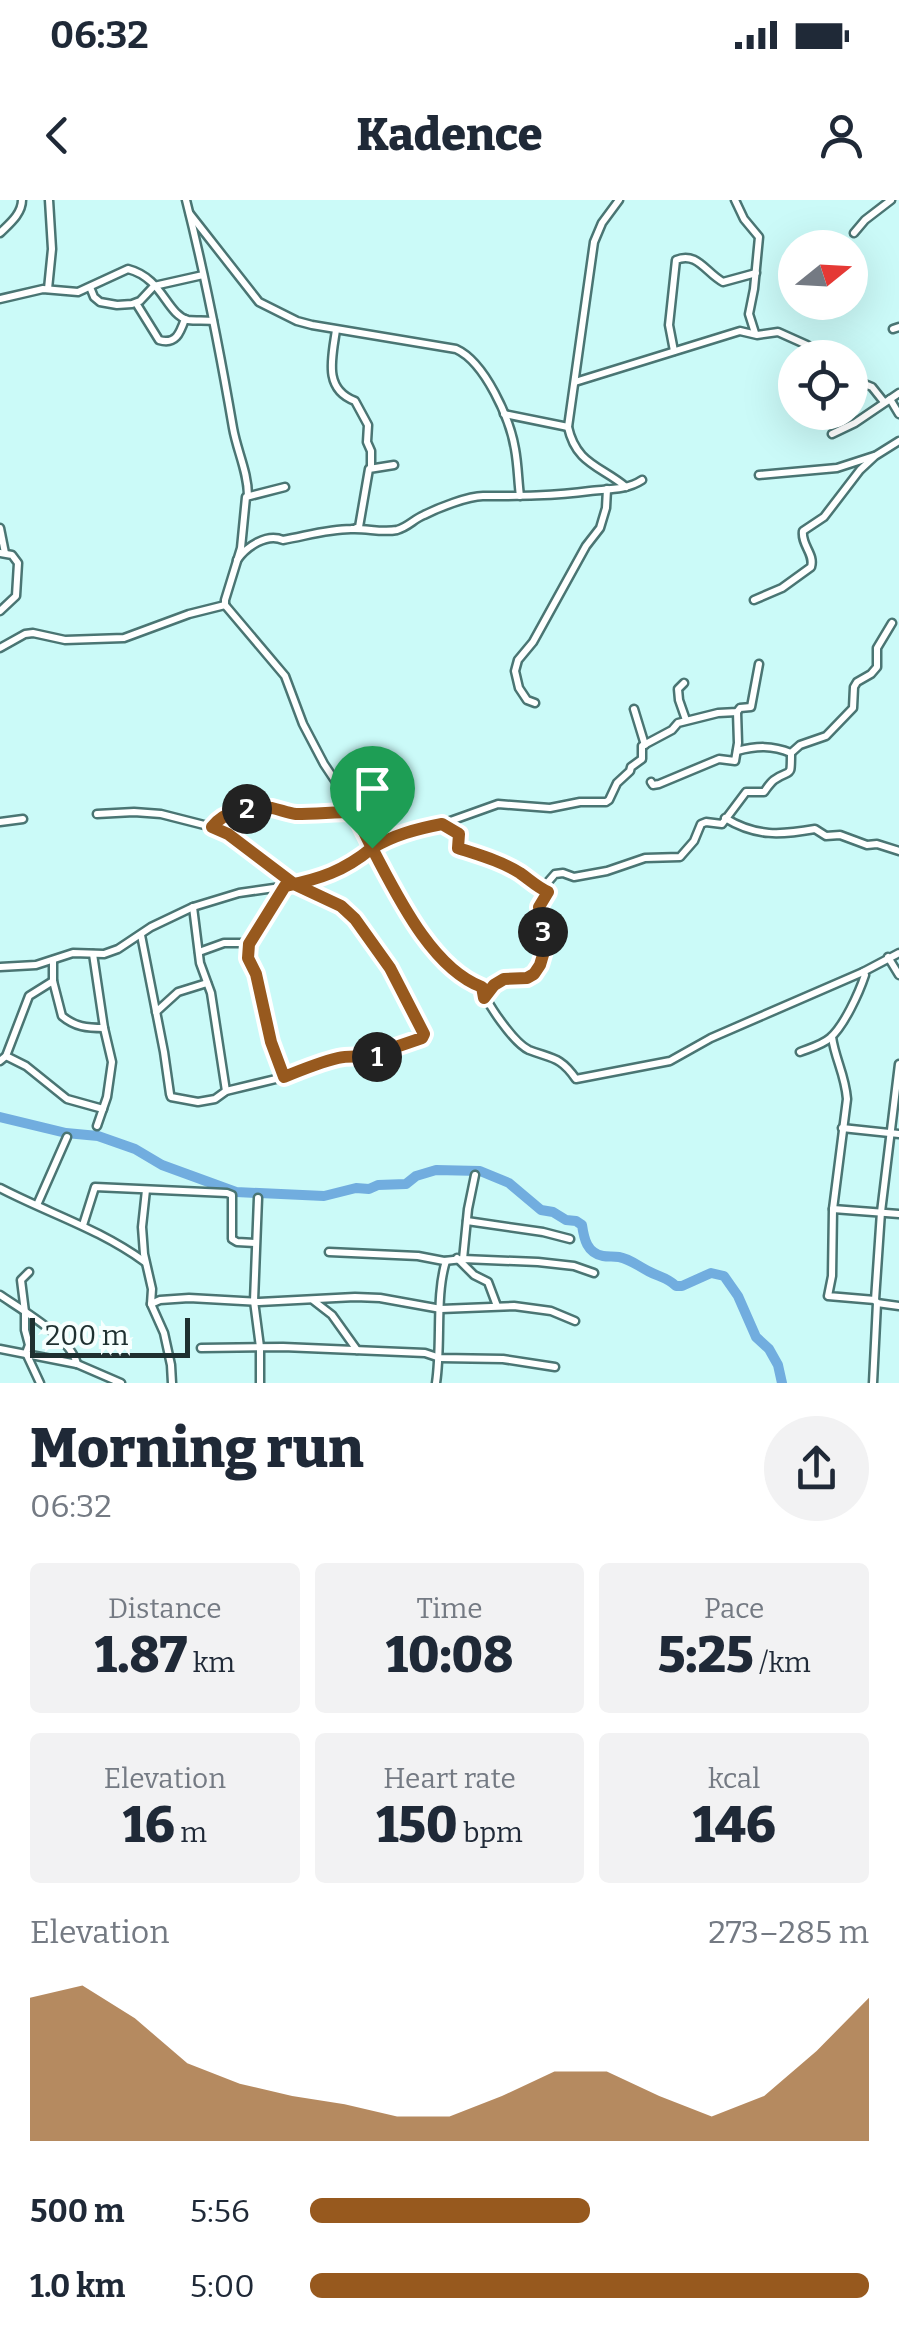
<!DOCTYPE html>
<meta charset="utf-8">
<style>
:root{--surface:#fff;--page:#f2f2f3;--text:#1f2937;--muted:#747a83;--accent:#97591e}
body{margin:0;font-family:Bitter,serif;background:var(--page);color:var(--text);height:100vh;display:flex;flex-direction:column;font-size:38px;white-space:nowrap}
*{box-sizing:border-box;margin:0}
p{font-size:32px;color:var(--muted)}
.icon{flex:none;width:55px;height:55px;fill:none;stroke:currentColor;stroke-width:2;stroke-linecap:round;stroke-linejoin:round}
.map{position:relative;height:1183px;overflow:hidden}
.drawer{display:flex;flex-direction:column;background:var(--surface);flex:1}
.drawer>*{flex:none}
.needle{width:65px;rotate:72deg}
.controls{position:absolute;left:778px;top:30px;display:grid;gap:20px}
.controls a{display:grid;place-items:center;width:90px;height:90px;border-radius:50%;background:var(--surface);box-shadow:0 10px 40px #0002;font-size:50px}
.scale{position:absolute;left:30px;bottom:25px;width:160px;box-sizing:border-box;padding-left:10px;border:5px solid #1e3030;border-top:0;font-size:28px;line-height:35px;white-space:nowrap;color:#1e3030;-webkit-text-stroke:8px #f6fffe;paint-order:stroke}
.pin{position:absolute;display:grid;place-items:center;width:85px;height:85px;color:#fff;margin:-102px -42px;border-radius:50% 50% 50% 0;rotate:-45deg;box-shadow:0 0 10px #0007}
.pin .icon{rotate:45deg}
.km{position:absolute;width:50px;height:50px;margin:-25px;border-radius:50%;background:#222;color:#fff;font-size:28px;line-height:50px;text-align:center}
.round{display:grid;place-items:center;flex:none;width:105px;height:105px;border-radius:52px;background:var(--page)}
.headline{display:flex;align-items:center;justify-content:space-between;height:170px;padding:0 30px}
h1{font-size:55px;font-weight:800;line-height:75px}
.stats{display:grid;grid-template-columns:repeat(3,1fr);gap:15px;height:170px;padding:10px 30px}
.stats div{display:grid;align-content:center;border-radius:10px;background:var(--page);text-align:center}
.stats b{font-size:50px;font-weight:800}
.stats small{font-size:28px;font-weight:400}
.stats p{font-size:28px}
.chart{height:280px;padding:20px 30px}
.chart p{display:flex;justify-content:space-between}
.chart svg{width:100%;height:180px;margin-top:10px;fill:var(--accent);opacity:.7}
ul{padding:0 30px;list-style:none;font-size:32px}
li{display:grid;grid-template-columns:160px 120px 1fr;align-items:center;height:75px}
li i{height:25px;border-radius:12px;background:var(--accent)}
.status{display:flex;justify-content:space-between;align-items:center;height:70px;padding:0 50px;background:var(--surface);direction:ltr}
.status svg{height:28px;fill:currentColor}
header{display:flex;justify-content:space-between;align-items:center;height:130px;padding:0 30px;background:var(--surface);font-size:45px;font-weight:800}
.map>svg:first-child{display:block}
</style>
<div class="status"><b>06:32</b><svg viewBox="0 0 49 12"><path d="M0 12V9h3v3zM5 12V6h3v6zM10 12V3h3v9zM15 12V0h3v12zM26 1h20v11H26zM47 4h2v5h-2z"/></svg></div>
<header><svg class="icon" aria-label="back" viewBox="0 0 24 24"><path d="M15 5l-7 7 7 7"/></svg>Kadence<svg class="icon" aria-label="person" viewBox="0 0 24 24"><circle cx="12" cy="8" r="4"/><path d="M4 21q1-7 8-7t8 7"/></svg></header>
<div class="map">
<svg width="899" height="1183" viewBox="0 0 899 1183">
<rect width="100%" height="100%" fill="#cbfaf8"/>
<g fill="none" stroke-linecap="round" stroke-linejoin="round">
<!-- river -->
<path stroke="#71addf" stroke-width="10" d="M 0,917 L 66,933 L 98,936 L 135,949 L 162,965 L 236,992 L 324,996 L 356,988 L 369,989 L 378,985 L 406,984 L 416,976 L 436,970 L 480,971 L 509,983 L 541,1010 L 553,1012 L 566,1020 L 576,1021 L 582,1025 C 584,1039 587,1053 603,1056 C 608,1057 614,1056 619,1057 C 630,1059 638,1066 648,1071 C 659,1077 667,1077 676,1086 L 682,1086 L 711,1073 L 724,1076 L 738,1096 L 756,1137 L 769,1149 L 778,1165 L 782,1183"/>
<defs>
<g id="street">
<path d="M 186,0 C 205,75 220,152 233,228 C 237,251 248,272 248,296"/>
<path d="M 619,0 L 602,23 L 594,42 L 568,227 C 576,264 601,266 626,287"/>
<polyline points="735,0 744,19 759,37 754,89 749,114 755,133"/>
<path d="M 190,14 L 259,102 L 297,121 L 312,125 L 456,149 C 485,162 510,219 515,249 C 518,265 518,281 520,296"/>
<path d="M 0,33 C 9,24 22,14 22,0"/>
<polyline points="854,33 865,20 891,0"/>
<polyline points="90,87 94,97 100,102 117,105 132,104 140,101 154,86 203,75"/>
<polyline points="48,89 52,49 49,0"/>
<path d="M 0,99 L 43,89 L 78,92 L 128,69 C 163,78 166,114 188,120 C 196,121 205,120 213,121"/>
<path d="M 136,103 L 159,140 C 176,145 180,133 185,119"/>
<polyline points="893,129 899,127"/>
<path d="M 336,130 C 332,158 323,189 355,201 L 368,225 L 367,242 L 371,251 L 371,267"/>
<path d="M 674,151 L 669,125 L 676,60 C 697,51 706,73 723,82 L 756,73"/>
<polyline points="850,178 872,187 884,202"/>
<polyline points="575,182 740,131 757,135 778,132 807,145 822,158"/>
<polyline points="890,199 899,214"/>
<polyline points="504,214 568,227"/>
<polyline points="832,234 855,223 899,193"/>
<polyline points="759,275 837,268 874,256"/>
<polyline points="0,328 5,353"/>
<polyline points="356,328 359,327 369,269 394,265"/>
<polyline points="0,353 12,355 18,363 16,396 0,411"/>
<path d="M 237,360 C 247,346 267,333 283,340 C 306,336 328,329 351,329 C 367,328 381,333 397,330 C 408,327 414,319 424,315 C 438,308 468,296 483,296 C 519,296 554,296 590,291 C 608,289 627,290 642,280"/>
<path d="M 754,400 L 782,388 L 811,367 C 815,354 801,345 803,331 L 824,317 L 860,270 L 875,256 L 899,241"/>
<path d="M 225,405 L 285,476 L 303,524 L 324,564 L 348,600 L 411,718 L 448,766 L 469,782 L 482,787 C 485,802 514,843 529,850 C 552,859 560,856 576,879 L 670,861 L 711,838 L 863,772 L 899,753"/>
<polyline points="225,405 225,400 241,348 246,297 285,287"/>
<polyline points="0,448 25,434 33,433 65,440 124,438 189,414 225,405"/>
<polyline points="684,483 678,489 679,500 686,520"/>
<polyline points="535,503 527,500 519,488 515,471 518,460 533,442 586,346 600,328 606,308 607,289"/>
<polyline points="634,509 645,545"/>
<path d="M 737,551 C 756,546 772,545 791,553"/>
<polyline points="791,553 800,545 826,536 853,508 854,487 857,482 871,474 877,467 877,448 892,423"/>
<polyline points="651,582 653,585 659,584 719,559 735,561 738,543 737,512"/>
<polyline points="97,614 134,612 161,614 212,627 228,634 295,685 341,706 355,719 390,769 424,834 422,838 387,850 386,854 375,858 364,855 339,858 284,877 226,891 215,899 198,902 171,897 170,894 164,852 141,735"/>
<path d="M 725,618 C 756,637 781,635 815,629 L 826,636 L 840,635 L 867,645 L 877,644 L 899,651"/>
<polyline points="0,622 23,619"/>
<path d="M 443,625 L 459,634 L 458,648 C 479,655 501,661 520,673 C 530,680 537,687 548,692"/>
<polyline points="212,627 227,614 253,608 272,608 295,614 354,613"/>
<polyline points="193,707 200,763 211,793 226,891"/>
<polyline points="199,752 224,743 249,743"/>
<polyline points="93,754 104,828 112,862 107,897 97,926"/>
<polyline points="888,757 899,775"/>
<path d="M 53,760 L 53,781 L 62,816 C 75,827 87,828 104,828"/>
<polyline points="0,767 36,765 73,753 104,754 118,749 151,727 193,707 239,693 295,685 336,672 389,638 442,624 498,604 550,608 580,602 606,602 609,600 617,583 630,571 631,567 642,559 642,546 672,530 678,523 718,513 737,512 740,508 751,507 759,464"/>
<path d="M 485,797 C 490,791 494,783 502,780 C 512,776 525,781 533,774 C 555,756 535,721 540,704 C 543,695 548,693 548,682 L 555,674 L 563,673 L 574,677 L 607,671 L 645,658 L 680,657 L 694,641 L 701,624 L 706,622 L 722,624 L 746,592 L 764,592 C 767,588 770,583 774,580 C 791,568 791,580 791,553"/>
<polyline points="156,812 178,792 207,783"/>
<path d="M 832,837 C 835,859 845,874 847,899 L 833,1009 L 832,1076 L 828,1096 L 875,1100"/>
<path d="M 800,852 C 810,848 822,845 830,838 C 844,826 859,793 865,775 L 863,772"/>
<polyline points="6,856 26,866 67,899 103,909"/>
<polyline points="0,861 6,856 29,796 53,781"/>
<polyline points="284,877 271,841 257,774 248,758 249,743 285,686"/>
<polyline points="842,928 899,934"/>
<path d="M 0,988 C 50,1014 98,1028 145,1062"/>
<polyline points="146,990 142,1027 144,1054 152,1089 151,1104 164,1133 171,1165 172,1183"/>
<polyline points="258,998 254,1101 260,1147 260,1183"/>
<polyline points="37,1005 67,937"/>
<polyline points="833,1009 899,1014"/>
<polyline points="467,1021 543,1032 570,1039"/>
<polyline points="83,1025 95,987 227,993 232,995 232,1039 237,1042 255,1043"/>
<polyline points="329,1052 418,1056 444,1061 463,1059 538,1062 574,1066 594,1073"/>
<polyline points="457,1058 474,1075 488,1082 497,1106"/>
<polyline points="463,1059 468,1009 475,975"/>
<polyline points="29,1072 21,1080 25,1112 25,1130 29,1145 26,1153 40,1183"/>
<path d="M 0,1095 C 22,1110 71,1138 77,1164"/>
<polyline points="314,1101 332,1115 357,1150"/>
<polyline points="877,1103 899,1106"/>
<polyline points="151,1104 160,1100 189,1098 259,1102 355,1097 380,1098 441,1109 514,1106 551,1111 575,1121"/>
<polyline points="201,1148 283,1147 425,1153 440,1158 503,1159 555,1167"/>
<polyline points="0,1149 77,1164 121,1183"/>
<path d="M 436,1183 C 442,1144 435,1096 446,1061"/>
<polyline points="873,1183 877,1103 875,1100 881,1012 899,864"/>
</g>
</defs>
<!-- street casing -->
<use href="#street" stroke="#4a7573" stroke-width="11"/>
<!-- street -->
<use href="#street" stroke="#fff" stroke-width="6"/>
</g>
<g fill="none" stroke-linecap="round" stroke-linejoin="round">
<defs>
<path id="route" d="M 372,648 C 344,671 320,679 285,686 L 249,744 L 248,758 L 256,774 L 271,842 L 284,877 C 301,870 321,862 338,858 C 355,854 371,860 386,854 L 387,850 L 422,838 L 424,834 L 390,768 L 355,719 L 341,706 L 294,684 L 228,634 L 212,627 C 225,610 251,606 272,608 C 281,610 288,613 296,614 C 316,614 335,612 354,612 L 372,648 C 394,635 416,629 442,624 L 459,634 L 458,648 C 479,655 501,661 520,673 C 530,680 537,687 548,692 L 539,707 L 545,748 L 540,765 L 534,774 L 527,778 L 504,779 L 494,785 L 484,798 L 482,787 C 431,768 396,693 372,648"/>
</defs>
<!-- route casing -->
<use href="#route" stroke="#fff" stroke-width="20"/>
<!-- route -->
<use href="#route" stroke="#97591e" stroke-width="12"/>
</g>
</svg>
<div class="controls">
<a><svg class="needle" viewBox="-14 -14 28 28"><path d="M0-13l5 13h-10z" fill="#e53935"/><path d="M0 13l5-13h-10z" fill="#747a83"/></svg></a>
<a><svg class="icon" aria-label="locate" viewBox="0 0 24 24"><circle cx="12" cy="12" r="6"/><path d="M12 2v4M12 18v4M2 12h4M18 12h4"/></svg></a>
</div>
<div class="scale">200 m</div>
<div class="pin" style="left:372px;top:648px;background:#1e9e55"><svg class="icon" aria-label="arrive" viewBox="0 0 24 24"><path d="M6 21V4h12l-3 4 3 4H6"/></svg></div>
<b class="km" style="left:377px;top:857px">1</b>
<b class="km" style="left:247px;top:609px">2</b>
<b class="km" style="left:543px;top:732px">3</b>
</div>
<section class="drawer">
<div class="headline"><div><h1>Morning run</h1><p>06:32</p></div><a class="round"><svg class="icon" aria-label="share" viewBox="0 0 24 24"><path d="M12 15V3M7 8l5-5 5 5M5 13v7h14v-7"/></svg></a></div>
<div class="stats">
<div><p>Distance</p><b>1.87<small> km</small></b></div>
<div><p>Time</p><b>10:08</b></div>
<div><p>Pace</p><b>5:25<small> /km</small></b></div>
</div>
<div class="stats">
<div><p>Elevation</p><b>16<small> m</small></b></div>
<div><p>Heart rate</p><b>150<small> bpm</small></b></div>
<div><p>kcal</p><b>146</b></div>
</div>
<div class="chart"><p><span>Elevation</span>273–285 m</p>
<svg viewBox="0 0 160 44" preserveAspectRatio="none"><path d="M0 44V9L10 6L20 14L30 25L40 30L50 33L60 35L70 38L80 38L90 33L100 27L110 27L120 33L130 38L140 33L150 22L160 9V44z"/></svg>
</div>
<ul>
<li><b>500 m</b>5:56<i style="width:50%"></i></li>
<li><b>1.0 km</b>5:00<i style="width:100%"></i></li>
</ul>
</section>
